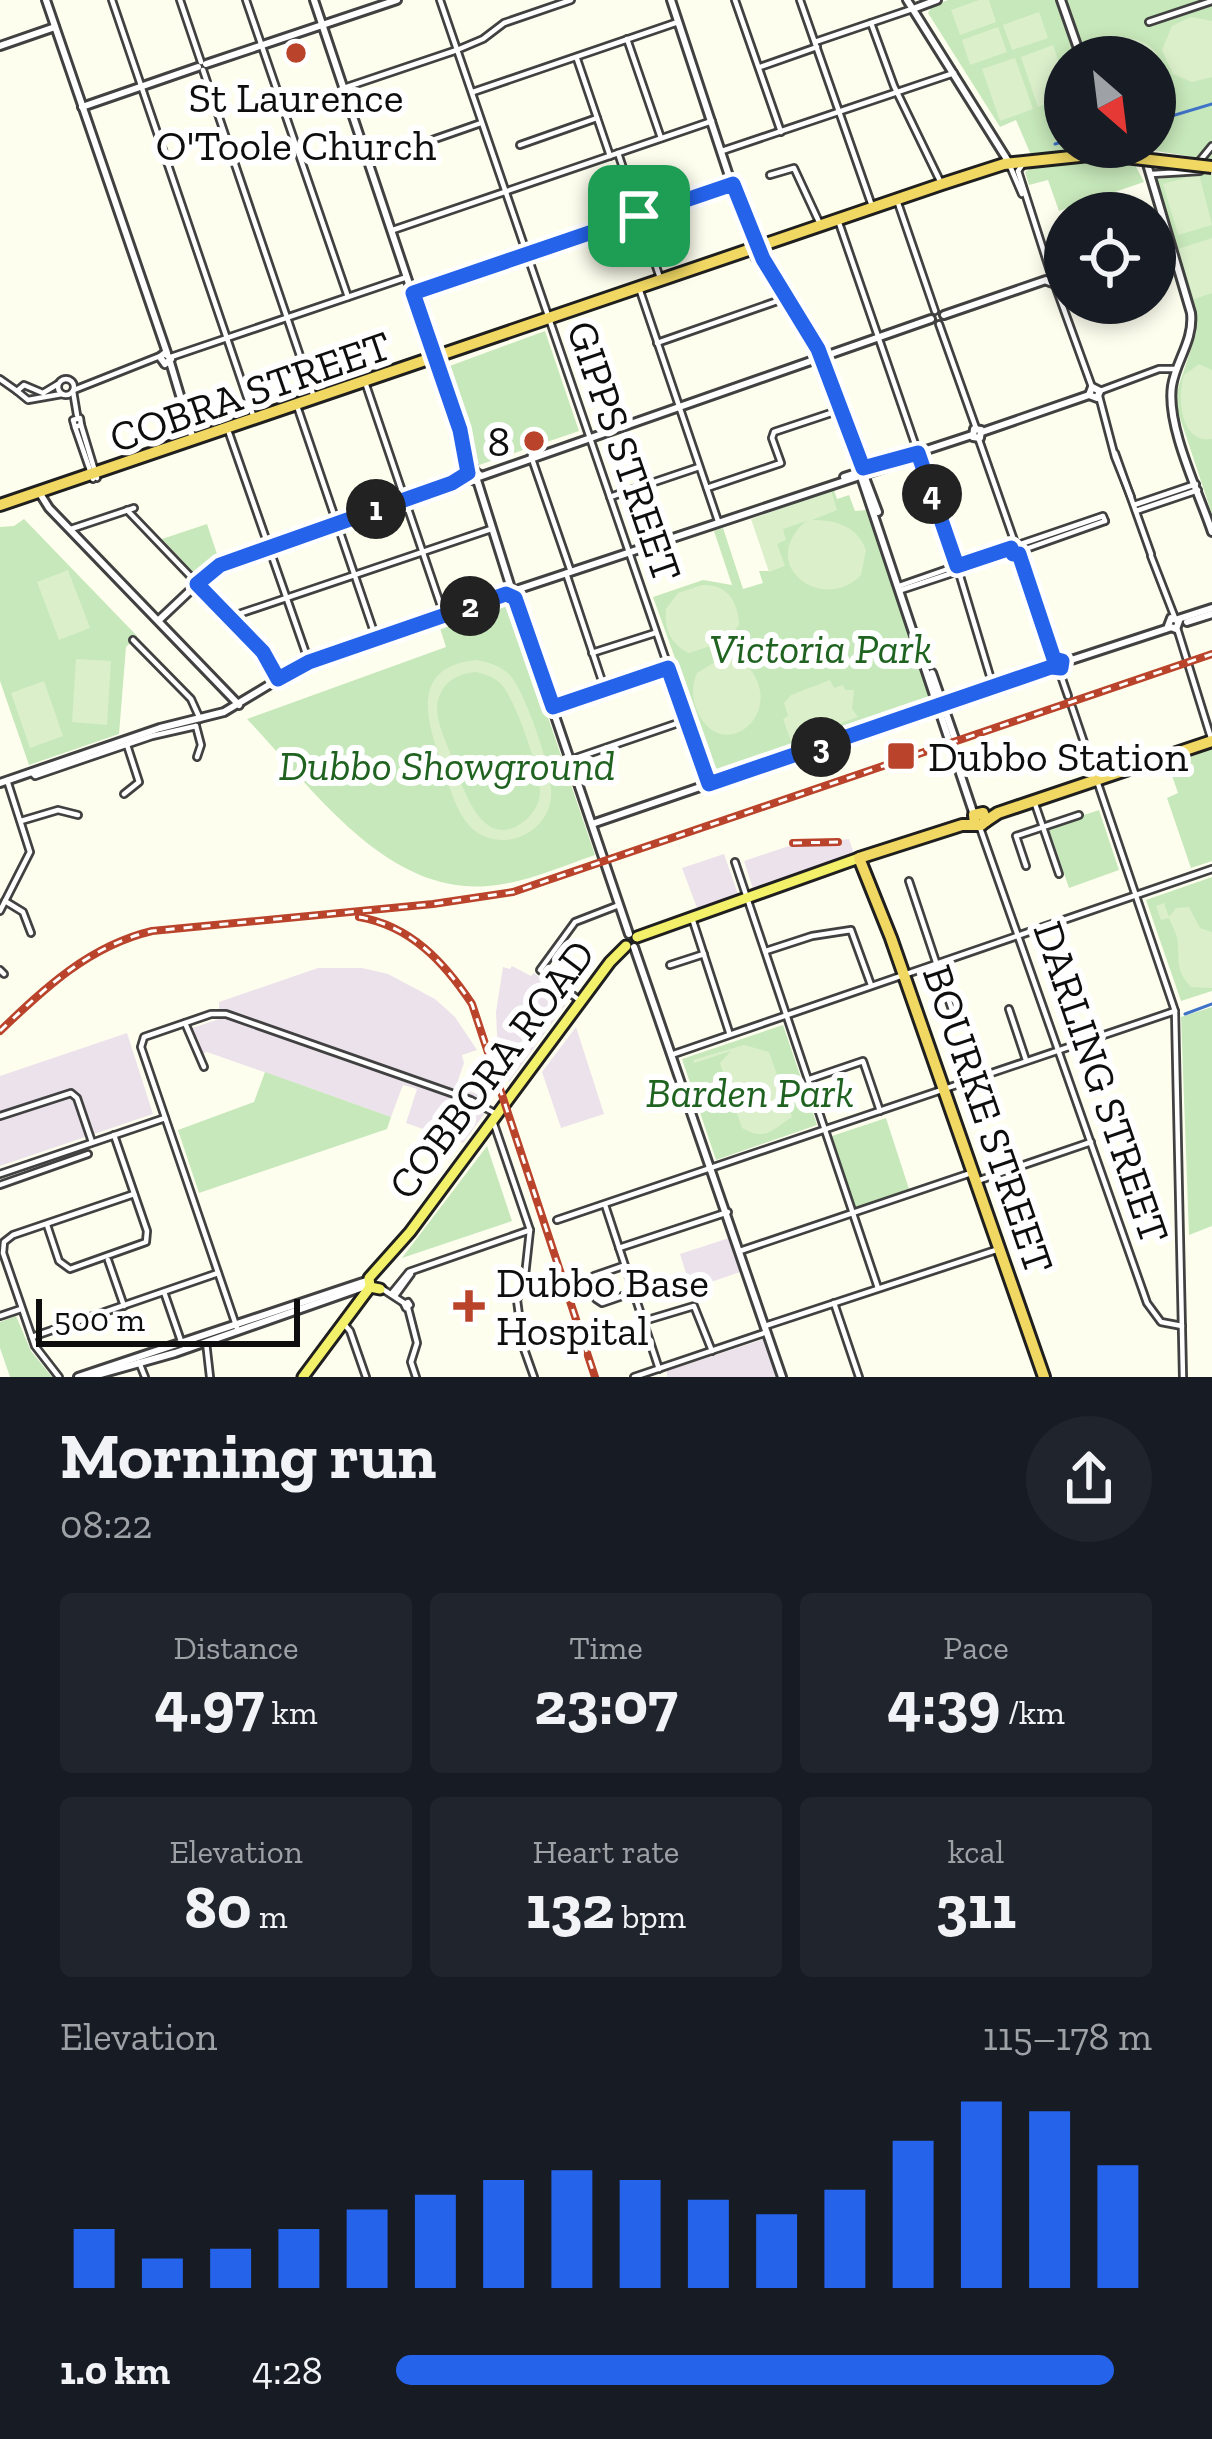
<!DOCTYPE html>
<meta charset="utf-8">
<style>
:root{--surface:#171b24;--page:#20242c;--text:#f1f3f6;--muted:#9ea1a6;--accent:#2563eb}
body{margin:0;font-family:"Zilla Slab",serif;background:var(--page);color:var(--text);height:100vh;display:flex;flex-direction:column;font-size:45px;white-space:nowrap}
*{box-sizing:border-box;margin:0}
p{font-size:39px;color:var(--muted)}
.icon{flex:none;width:66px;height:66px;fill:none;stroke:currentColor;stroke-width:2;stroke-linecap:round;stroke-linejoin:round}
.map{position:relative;height:1377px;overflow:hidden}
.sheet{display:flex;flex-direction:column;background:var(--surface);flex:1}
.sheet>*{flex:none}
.needle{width:78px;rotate:152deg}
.buttons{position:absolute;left:1044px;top:36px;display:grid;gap:24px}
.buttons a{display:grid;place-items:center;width:132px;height:132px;border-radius:50%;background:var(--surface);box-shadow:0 6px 18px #0003;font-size:60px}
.scale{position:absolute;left:36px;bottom:30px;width:264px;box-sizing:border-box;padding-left:12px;border:6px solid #0e0e0e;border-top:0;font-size:33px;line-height:42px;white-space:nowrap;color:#0e0e0e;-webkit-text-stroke:9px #fff;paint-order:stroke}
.pin{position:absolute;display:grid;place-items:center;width:102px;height:102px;color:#fff;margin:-51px;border-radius:24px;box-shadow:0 6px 18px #0006}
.km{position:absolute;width:60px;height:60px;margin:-30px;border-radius:50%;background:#222;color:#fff;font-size:33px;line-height:60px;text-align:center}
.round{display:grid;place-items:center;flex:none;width:126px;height:126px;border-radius:63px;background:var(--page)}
.head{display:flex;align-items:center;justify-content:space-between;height:204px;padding:0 60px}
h1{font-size:66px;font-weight:800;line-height:90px}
.figures{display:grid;grid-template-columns:repeat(3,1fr);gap:18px;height:204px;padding:12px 60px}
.figures div{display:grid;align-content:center;border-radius:12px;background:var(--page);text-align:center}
.figures b{font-size:60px;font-weight:800}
.figures small{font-size:33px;font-weight:400}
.figures p{font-size:33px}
.chart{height:336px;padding:24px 60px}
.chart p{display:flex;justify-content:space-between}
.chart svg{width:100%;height:216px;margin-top:12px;stroke:var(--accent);stroke-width:6}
ul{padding:0 60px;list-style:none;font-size:39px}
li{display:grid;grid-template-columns:192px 144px 1fr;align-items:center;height:90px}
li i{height:30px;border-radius:15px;background:var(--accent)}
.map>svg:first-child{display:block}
</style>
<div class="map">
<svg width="1212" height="1377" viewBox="0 0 1212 1377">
<rect width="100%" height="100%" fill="#fefeef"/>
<!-- industrial -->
<g fill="#ece2eb">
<polygon points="849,839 854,854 753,889 744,861 792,845"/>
<polygon points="724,854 738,894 697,908 682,868"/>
<polygon points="512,966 531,976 534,973 569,1000 509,1082 497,1035 496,1012 503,967 510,969"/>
<polygon points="318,968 362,968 388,974 435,999 455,1017 477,1050 462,1055 464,1063 456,1086 485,1097 485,1113 463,1143 406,1123 417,1089 403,1085 391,1117 207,1052 201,1054 192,1028 219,1019 219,1002"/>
<polygon points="576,1027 604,1114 561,1128 542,1072"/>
<polygon points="127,1033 153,1114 0,1166 0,1076"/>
<polygon points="729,1238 740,1272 691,1289 680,1254"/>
<polygon points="764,1339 776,1377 667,1377 667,1371"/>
</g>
<!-- green -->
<g fill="#c7e8ba">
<polygon points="948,0 1055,0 1075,57 1065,57 1065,147 1094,147 1031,155 1016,120 1000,127 928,13 932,6"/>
<polygon points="1065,0 1212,0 1212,160 1150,150 1149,147 1155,147 1155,57 1087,57"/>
<polygon points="1093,160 1133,161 1144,182 1059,211 1048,180 1029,185 1025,172 1037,164"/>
<polygon points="1195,173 1212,175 1212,514 1174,400 1196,334 1197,317 1154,180"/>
<polygon points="545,331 579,431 479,465 447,367"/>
<polygon points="834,490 837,499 849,495 855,511 866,510 931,699 910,710 717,775 653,597 703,580 732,585 714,531 723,528 743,589 763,583 759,571 769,571 782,529 836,510 831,491"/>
<polygon points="24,519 137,636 126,647 119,734 29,765 0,681 0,527 14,526"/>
<polygon points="207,524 219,560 197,576 162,539"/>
<path d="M 505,602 L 510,606 L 595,855 C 560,867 525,883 488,886 C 385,895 311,786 247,719 L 446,647 L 439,625 Z"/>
<polygon points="1212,748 1212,861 1191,868 1167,798 1178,793 1168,764"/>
<polygon points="1099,810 1119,870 1069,888 1048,827"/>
<polygon points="1212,877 1212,991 1181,1001 1146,900"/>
<polygon points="1212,1007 1212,1226 1189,1235 1181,1017"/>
<polygon points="783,1025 817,1125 716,1160 682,1059"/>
<polygon points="265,1072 391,1117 387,1129 199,1193 178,1130 254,1102"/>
<polygon points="886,1118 909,1189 855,1207 832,1136"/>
<polygon points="487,1146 512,1221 402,1258"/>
<polygon points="16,1316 31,1351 52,1377 10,1377 0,1348 0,1322"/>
</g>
<!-- pitch -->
<g fill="#dbefcb" fill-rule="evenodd">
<polygon points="979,0 989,0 996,22 960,35 951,10"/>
<polygon points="1039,12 1048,38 1012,50 1003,25"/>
<polygon points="1191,17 1212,21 1212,77 1192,82 1173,74 1162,50 1172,26"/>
<polygon points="998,27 1007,52 970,65 962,40"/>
<path d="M 1126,38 C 1157,40 1170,65 1155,92 L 1155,57 L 1100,57 L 1111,44 Z"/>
<polygon points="1053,45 1065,80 1065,97 1038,107 1021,57"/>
<polygon points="1015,58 1033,109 1000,121 982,69"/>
<polygon points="1199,174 1212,225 1178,235 1163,184"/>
<polygon points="1212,238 1212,293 1194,299 1178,249"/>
<path d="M 1199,364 L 1212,370 L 1212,439 C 1180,444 1177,397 1184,375 Z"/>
<path d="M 831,491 L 837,510 L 812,520 C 836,520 857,526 866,550 L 861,575 C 824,614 755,566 806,521 L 783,529 L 786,540 L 777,544 L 785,566 L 769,572 L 751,519 Z"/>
<polygon points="68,570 90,628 59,640 37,582"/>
<path d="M 702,585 C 727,584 738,601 739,625 L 726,641 L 689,653 C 671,645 664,629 666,609 L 678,593 Z"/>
<polygon points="76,659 111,661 107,725 72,722"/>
<path d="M 720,659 C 734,658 745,660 753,673 C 781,717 725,759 701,718 C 693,704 690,689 697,673 Z"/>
<path d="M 476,660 C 488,662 499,665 509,674 C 525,690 553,773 551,795 C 551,807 545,819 536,827 C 526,836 514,840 502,840 C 462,839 453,797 443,767 C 427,723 408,667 476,660 ZM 475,672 C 485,674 492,676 500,683 C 514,695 542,775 540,794 C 539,803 534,812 528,818 C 483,858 463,788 452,758 C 446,740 432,716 439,697 C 445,680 459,674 475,672 Z"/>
<polygon points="830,680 834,688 843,685 845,690 854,690 852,709 858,717 822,730 824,737 793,747 783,719 788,716 784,703 791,695"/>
<polygon points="44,681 63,736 30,748 11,693"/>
<path d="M 1164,903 L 1169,917 L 1176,908 L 1189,907 L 1200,928 L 1212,932 L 1212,988 L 1191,987 C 1173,968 1181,958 1177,938 C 1176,931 1171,925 1169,918 L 1161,920 L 1156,906 Z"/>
<path d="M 744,1045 L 769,1052 L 792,1117 C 772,1129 767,1142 742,1128 L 720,1063 L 731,1051 L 694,1063 L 693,1060 Z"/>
</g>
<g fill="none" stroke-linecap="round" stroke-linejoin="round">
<!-- stream -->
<g stroke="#3f73c8" stroke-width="3">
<polyline points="1155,121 1212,104"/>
<polyline points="1055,144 1065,141"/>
<polyline points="1185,1014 1212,1004"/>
</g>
<defs>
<g id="minor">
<polyline points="112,0 253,415"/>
<polyline points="180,0 201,62"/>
<polyline points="246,0 348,297"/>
<polyline points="440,0 708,783"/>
<polyline points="735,0 781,132"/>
<polyline points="800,0 872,206"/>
<polyline points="1149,22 1212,1"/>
<polyline points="871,23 894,86 941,183"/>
<polyline points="627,39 661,138"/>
<polyline points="815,42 912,9"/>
<polyline points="577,59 610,156"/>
<polyline points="760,67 817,47"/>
<polyline points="203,70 314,397"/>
<polyline points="344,88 457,50 483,39 504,23 571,0"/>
<polyline points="473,92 678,22"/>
<polyline points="520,145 597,118"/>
<polyline points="722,151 954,73"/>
<polyline points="618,153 660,278"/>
<polyline points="369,162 481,123"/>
<polyline points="1198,163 1212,146"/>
<polyline points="1023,164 1018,171 1050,271"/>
<polyline points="1010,166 1022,194"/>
<polyline points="1152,174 1200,171"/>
<polyline points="770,175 794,168 820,224"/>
<polyline points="898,203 935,311"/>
<polyline points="838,220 957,566 993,686"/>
<polyline points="393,230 712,121"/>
<polyline points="1055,285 1092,387"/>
<polyline points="639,288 718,521"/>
<polyline points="413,293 733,184"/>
<polyline points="939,324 976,428"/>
<polyline points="657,343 786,298"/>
<polyline points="171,357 407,277"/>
<circle cx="66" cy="387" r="8"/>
<polyline points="0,379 17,391"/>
<polyline points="365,382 444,615"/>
<polyline points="58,384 43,393 24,385 17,391 28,400 62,394"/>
<polyline points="74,390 160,356"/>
<polyline points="73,391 77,415"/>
<polyline points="1100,391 1159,369 1174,369"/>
<polyline points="1099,396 1115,457 1131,497"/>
<polyline points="297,406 376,638"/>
<polygon points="80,418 81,425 75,427 73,420"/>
<polyline points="81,425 97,478"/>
<polyline points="75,427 93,479"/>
<polyline points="229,433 309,662"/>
<polyline points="979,440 1015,543"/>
<polyline points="1115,453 1151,554"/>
<polyline points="531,456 570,569"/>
<polyline points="707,488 781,463 772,438 774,432 840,410"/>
<polyline points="610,497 699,467"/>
<polyline points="1134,505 1196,484"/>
<polyline points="127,510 263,652 278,679"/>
<polyline points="1136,511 1198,490"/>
<polyline points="71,529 134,508"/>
<polyline points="1021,544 1103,516 1105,521"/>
<polyline points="1023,550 1105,521"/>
<polyline points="1019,554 1055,659"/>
<polyline points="1151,556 1175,618"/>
<polyline points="566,573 605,690"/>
<polyline points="899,586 1011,547"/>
<polyline points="901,590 1013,553"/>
<polyline points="230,617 491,529"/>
<polyline points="1177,628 1212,741"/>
<polyline points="133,640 191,699 200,719"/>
<polyline points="592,653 655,633"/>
<polyline points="1059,670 1068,696"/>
<polyline points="554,706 669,668"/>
<polyline points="1072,707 1175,1011 1183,1377"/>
<polyline points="196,726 201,745 197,757"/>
<polyline points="570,760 684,721"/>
<polyline points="31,772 35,776 152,736 196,726"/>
<polyline points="124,794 139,782 127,745"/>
<polyline points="1034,801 1059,874"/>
<polyline points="21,821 58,810 78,815"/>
<polyline points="979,825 1147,1303 1161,1322 1182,1326"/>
<polyline points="735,862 878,1288"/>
<polyline points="1026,866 1016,836 1079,815"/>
<polyline points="909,881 954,1016"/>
<polyline points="5,901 23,912 31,933"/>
<polyline points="0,911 30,852 7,780"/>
<polyline points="692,918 729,1032"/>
<polyline points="766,951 812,936 851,930 871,985"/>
<polyline points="670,965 704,954"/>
<polyline points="0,970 4,974"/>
<polyline points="579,1000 540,970 575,922 619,905"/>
<polyline points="1009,1009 1026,1060"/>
<polyline points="185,1023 204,1067"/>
<polyline points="671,1055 1212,869"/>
<polyline points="810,1079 863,1061 880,1111"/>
<polyline points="0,1116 71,1093 77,1098 92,1142"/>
<polyline points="493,1121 530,1230 524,1285 517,1300 523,1346 534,1377"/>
<polyline points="0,1174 165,1118"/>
<polyline points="977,1181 1091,1142"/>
<polyline points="0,1185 88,1154"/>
<polyline points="605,1205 659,1369"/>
<polyline points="557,1220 1175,1011"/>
<polyline points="47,1225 59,1261 70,1269 146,1242 147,1231 114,1135"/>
<polyline points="619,1248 728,1212"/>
<polyline points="740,1251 968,1174"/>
<polyline points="108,1260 124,1306"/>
<polyline points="623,1266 594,1276 591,1282 596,1299 602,1303 634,1292"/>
<polyline points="381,1288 404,1303"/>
<polyline points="164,1292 181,1341"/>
<polyline points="392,1293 409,1272 530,1230"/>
<polyline points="395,1296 411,1274"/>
<polygon points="408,1302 410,1305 406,1308 404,1304"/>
<polyline points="834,1303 859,1377"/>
<polyline points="408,1308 417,1343 411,1362 416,1377"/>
<polyline points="0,1316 21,1309"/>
<polyline points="644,1321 694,1306 712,1351"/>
<polyline points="343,1323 350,1331 366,1377"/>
<polyline points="765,1326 999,1249"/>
<polyline points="238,1331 141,1047 144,1037 211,1014 226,1014 471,1100 498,1115"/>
<polyline points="32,1337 218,1273"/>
<polyline points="206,1342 210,1377"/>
<polyline points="139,1362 145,1377"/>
<polyline points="59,1377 35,1346 3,1253 4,1242 13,1235 134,1194"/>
<polyline points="634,1377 767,1332"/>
</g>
<g id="tertiary">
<polyline points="46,0 167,353"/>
<polyline points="314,0 462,442"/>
<polyline points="671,0 756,258 777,288"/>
<polyline points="907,0 1008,161"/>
<polyline points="1061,0 1081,57"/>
<polyline points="913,9 937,0"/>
<polyline points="0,46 55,27"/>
<polyline points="206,64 397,0"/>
<polyline points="82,107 198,67"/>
<path d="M 1142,147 L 1191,313 C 1194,341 1176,360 1172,386 C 1166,426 1199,493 1212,532"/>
<polyline points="745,218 762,258 821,357 974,815"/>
<polyline points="1047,281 1055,284 1059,275"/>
<polyline points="421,309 474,470"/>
<polyline points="944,315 1046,280"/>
<polygon points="165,353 171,359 165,364 160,357"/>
<polyline points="170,362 193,439"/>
<polygon points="1092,387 1100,391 1097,398 1089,395"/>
<polygon points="974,429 981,430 980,438 973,437"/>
<polyline points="982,432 1089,395"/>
<polyline points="853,446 878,512"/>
<polygon points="471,471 479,474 476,481 468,479"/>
<polyline points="479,477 931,319"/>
<polyline points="844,477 972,435"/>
<polyline points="477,480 510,585"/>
<polyline points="39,492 49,508 239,705"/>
<polyline points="519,589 887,467 891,462"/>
<polyline points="515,598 629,934"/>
<polygon points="1171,618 1179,621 1176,629 1168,626"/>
<polyline points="1178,619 1212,608"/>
<polyline points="159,620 214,568 467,474"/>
<polyline points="1187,622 1212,614"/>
<polyline points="1062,663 1169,628"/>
<polyline points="932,673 955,739"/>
<polyline points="0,783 160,728 224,712 302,665 506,594"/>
<polyline points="592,824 1051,667"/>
<polyline points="634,947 782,1377"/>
<polyline points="78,1377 369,1280"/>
<polyline points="90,1377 175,1353 369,1285"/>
</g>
<g id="primary">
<polyline points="637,937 859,858"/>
<polyline points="380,1289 370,1287 369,1278 410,1232 610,962 626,946"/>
<polyline points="303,1377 370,1287"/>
</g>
<g id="trunk">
<polyline points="0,505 942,184 1004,164 1099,154"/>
<polyline points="986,821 998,813 1212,741"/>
<polyline points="975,824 974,815 983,813 986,821 981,825 962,825 859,858 891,938 1044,1377"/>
</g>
</defs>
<!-- minor casing -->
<use href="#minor" stroke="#414141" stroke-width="10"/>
<!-- tertiary casing -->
<use href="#tertiary" stroke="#414141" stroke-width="12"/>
<!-- primary casing -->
<use href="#primary" stroke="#1f1f1f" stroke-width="15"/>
<!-- trunk casing -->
<use href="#trunk" stroke="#1f1f1f" stroke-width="16"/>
<!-- minor -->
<use href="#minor" stroke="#fff" stroke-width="4.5"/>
<!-- tertiary -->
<use href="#tertiary" stroke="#fff" stroke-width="6"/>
<!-- primary -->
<use href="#primary" stroke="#f3f06a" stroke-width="9"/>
<!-- trunk -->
<use href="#trunk" stroke="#f1d863" stroke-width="10"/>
<defs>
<g id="rail">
<polyline points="793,843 838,842"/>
<path d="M 359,917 C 411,926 444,962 472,1004 L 595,1377"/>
<path d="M 0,1031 C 45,988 89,946 152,931 L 433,904 L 513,892 L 1212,654"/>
</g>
</defs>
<!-- rail casing -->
<use href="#rail" stroke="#b9432b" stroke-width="8"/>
<!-- rail -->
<use href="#rail" stroke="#fff" stroke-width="3" stroke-dasharray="9" stroke-linecap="butt"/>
<defs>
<polyline id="trunk-bridge" points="1099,154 1212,167"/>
</defs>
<!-- trunk-bridge casing -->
<use href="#trunk-bridge" stroke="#1f1f1f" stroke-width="16" stroke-linecap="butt"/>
<!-- trunk-bridge -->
<use href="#trunk-bridge" stroke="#f1d863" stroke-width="10"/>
</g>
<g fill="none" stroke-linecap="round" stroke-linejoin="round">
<defs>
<polygon id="route" points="733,184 763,259 818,349 863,468 918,453 957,566 1011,548 1013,554 1019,554 1054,659 1062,661 1061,668 1051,667 709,784 668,668 553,707 515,598 506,594 309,662 278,679 263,652 197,584 220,565 452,483 468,473 460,430 413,293"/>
</defs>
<!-- route casing -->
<use href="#route" stroke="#fff" stroke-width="24"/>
<!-- route -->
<use href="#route" stroke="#2563eb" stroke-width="15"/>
</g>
<!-- markers -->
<g fill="#b9432b" stroke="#fff" stroke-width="4.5">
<circle cx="296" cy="53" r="12"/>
<circle cx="534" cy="441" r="12"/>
<rect x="886" y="741" width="30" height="30" rx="6"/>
<path d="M463 1288h12v12h12v12h-12v12h-12v-12h-12v-12h12z"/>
</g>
<g text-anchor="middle" stroke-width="12" stroke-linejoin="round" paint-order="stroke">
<!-- poi labels -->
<g font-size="42" fill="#0e0e0e" stroke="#fff" text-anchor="start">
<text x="296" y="112" text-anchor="middle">St Laurence<tspan x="296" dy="48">O'Toole Church</tspan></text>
<text x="510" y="456" text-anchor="end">8</text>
<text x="928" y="771">Dubbo Station</text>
<text x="496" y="1297">Dubbo Base<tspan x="496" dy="48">Hospital</tspan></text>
</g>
<!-- street labels -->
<g font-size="42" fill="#0e0e0e" stroke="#fff">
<text transform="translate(250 391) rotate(-19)" y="15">COBRA STREET</text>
<text transform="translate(625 451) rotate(71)" y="15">GIPPS STREET</text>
<text transform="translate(491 1069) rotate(-53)" y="15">COBBORA ROAD</text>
<text transform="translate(1102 1082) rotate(71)" y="15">DARLING STREET</text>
<text transform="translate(989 1119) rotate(71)" y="15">BOURKE STREET</text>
</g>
<!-- park labels -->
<g font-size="42" font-style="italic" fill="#206321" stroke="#fff">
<text x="821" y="663">Victoria Park</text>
<text x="447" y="780">Dubbo Showground</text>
<text x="750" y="1107">Barden Park</text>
</g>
</g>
</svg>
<div class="buttons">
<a><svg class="needle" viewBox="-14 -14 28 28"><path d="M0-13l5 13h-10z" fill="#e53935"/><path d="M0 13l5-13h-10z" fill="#9ea1a6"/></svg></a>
<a><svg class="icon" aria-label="locate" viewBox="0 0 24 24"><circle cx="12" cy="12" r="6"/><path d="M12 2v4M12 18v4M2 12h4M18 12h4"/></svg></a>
</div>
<div class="scale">500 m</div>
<div class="pin" style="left:639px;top:216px;background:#1e9e55"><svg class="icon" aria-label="arrive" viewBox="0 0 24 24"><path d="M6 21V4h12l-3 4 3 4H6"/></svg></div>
<b class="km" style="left:376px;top:509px">1</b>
<b class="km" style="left:470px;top:606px">2</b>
<b class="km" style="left:821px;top:747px">3</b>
<b class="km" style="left:932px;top:494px">4</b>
</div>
<section class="sheet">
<div class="head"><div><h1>Morning run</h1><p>08:22</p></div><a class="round"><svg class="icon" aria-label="share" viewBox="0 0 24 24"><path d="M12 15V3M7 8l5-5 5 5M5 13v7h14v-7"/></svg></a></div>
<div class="figures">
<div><p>Distance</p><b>4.97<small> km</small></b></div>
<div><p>Time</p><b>23:07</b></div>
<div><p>Pace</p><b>4:39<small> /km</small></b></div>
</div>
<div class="figures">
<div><p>Elevation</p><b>80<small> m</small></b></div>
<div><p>Heart rate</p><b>132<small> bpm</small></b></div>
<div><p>kcal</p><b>311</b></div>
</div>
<div class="chart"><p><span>Elevation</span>115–178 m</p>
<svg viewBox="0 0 160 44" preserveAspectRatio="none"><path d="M5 44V32M15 44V38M25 44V36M35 44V32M45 44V28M55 44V25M65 44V22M75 44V20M85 44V22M95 44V26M105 44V29M115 44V24M125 44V14M135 44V6M145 44V8M155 44V19"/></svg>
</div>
<ul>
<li><b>1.0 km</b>4:28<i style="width:95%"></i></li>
</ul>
</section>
